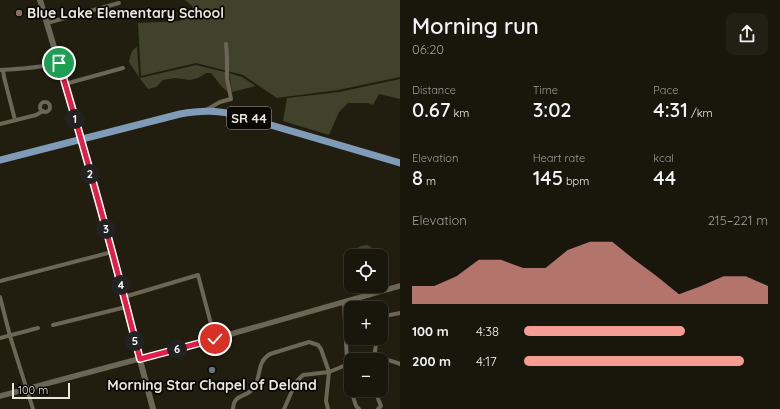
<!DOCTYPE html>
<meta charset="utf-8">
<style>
:root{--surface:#19160b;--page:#221f14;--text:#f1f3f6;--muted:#9f9f9d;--line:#37352c;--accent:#f59c94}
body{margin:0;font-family:Quicksand,sans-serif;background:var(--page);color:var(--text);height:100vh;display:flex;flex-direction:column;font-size:15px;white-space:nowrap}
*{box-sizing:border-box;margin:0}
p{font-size:13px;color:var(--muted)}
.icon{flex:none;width:22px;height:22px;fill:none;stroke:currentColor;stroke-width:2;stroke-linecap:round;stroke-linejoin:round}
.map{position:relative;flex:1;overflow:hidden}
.drawer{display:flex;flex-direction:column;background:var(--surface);width:380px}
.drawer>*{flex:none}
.controls{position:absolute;left:344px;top:249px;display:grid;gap:8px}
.controls a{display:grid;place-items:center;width:44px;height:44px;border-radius:8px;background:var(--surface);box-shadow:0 1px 3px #0004,0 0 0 1px var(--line);font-size:20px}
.scale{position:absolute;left:12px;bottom:10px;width:58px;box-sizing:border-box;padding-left:4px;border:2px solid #e9e6dd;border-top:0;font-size:11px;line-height:14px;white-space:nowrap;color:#e9e6dd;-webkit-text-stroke:3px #090803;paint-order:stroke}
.pin{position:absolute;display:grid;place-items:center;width:34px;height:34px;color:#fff;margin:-17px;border:2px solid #fff;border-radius:50%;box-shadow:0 1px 4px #0007}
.km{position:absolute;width:20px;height:20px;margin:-10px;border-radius:50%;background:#222;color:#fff;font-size:11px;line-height:20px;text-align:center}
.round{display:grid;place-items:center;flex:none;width:42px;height:42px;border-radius:8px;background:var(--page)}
.summary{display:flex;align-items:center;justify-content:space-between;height:68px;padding:0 12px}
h1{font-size:22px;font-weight:600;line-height:30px}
.figures{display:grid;grid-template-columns:repeat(3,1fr);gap:6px;height:68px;padding:4px 12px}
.figures div{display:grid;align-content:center}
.figures b{font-size:20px;font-weight:600}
.figures small{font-size:11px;font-weight:400}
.figures p{font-size:11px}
.chart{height:112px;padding:8px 12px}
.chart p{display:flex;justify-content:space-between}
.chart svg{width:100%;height:72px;margin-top:4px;fill:var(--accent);opacity:.7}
ul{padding:0 12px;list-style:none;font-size:13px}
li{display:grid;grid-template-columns:64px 48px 1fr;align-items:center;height:30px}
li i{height:10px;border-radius:5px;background:var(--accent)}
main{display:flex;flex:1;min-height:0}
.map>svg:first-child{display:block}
</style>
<main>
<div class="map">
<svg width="400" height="409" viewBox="0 0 400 409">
<rect width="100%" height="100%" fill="#211d0f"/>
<!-- green -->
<g fill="#41422c">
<polygon points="185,0 400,0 400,77 338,90 277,98 243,75 196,63 141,76 138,23 180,21 193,7"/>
<path d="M 137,47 L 139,76 L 140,78 L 196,65 L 225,72 L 228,92 C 221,87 217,80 211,73 L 206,73 L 198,78 L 190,80 L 175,78 L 163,80 L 156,87 L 148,89 L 141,80 L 129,62 C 130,56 131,50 137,47 Z"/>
<polygon points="229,73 242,77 256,86 232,92"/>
<polygon points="400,79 400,99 379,94 373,105 368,103 348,103 339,112 329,135 283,121 287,98 339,92"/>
<path d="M 367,245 C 372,247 375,251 377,256 L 353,256 C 354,248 359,246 367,245 Z"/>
</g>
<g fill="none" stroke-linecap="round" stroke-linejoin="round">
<!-- minor -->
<g stroke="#6b6656" stroke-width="4">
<polyline points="47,23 119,3"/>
<path d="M 0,70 C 21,69 38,68 59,63"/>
<polyline points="3,70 4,77 15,120"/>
<polyline points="65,84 123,68"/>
<circle cx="45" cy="107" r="5"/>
<polyline points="206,110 220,102 231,99 227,78 227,58 226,44"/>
<polyline points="0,124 36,115 43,111"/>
<polyline points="0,281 112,252"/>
<polyline points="0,297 10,336 33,409"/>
<polyline points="124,297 198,275 215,339"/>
<polyline points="344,302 348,381 351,390"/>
<polyline points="381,320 385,316 400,313"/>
<polyline points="53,325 126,307"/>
<polyline points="0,338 38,328"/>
<polyline points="374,358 377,338"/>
<path d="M 366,360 C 378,357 389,359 400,364"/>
<polyline points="351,390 356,406 359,409"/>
<polyline points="371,390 377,396 381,406 378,409"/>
<path d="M 233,409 C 234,394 244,398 252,390 C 263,377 255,363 270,354 L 309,342 L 318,345 L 321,349 L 329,372 L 326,401 L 328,409"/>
<polyline points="284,409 296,382 303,375 329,372 351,363"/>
</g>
<!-- tertiary -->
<polyline stroke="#6b6656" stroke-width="5.5" points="0,396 217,338 400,286"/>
<!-- secondary -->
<polyline stroke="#6b6656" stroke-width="6" points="40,0 65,84 97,198 153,409"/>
<!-- primary -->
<path stroke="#7e9bb7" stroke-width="7" d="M 0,160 L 180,114 C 202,110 219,110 240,116 L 400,163"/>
</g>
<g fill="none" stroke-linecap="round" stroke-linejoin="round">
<defs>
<path id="route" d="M 59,63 C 88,161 115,260 140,359 L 215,339"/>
</defs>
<!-- route casing -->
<use href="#route" stroke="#fff" stroke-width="8"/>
<!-- route -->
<use href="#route" stroke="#e11d48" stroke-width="5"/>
</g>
<!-- markers -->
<circle fill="#8d6e63" stroke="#090803" stroke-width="1.5" cx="19" cy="13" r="4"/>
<circle fill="#6b7280" stroke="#090803" stroke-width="1.5" cx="212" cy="370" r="4"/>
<g text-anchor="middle" stroke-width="3.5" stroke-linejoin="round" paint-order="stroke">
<!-- shield labels -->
<rect fill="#090803" stroke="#a6a39c" stroke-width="1" x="227" y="107" width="44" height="22" rx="3"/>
<g font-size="13" font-weight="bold" fill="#e9e6dd">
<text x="249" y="123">SR 44</text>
</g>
<!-- poi labels -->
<g font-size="14" font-weight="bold" fill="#e9e6dd" stroke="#090803" text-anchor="start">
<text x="27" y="18">Blue Lake Elementary School</text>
<text x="212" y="390" text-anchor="middle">Morning Star Chapel of Deland</text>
</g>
</g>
</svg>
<div class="controls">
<a><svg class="icon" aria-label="locate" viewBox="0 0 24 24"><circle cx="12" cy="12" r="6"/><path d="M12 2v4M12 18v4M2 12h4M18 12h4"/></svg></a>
<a>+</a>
<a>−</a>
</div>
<div class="scale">100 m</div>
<div class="pin" style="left:59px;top:63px;background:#1e9e55"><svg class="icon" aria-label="arrive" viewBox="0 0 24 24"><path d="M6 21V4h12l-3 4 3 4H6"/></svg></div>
<div class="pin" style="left:215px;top:339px;background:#d93025"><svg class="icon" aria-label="check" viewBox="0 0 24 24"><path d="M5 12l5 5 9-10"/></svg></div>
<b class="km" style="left:75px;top:119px">1</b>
<b class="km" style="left:90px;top:174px">2</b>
<b class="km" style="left:106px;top:229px">3</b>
<b class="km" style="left:121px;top:285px">4</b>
<b class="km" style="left:135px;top:341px">5</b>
<b class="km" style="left:177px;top:349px">6</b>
</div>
<section class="drawer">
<div class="summary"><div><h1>Morning run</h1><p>06:20</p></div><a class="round"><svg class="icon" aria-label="share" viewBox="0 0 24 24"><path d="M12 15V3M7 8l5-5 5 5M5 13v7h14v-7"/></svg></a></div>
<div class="figures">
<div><p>Distance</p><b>0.67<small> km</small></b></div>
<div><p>Time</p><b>3:02</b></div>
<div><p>Pace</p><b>4:31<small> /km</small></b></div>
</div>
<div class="figures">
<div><p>Elevation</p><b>8<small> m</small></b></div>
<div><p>Heart rate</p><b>145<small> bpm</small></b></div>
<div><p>kcal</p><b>44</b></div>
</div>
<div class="chart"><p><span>Elevation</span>215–221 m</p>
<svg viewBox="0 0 160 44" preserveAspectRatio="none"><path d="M0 44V33L10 33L20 27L30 17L40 17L50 22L60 22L70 11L80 6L90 6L100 17L110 27L120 38L130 33L140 27L150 27L160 33V44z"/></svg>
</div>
<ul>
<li><b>100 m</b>4:38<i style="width:66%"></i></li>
<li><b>200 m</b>4:17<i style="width:90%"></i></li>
</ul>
</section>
</main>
